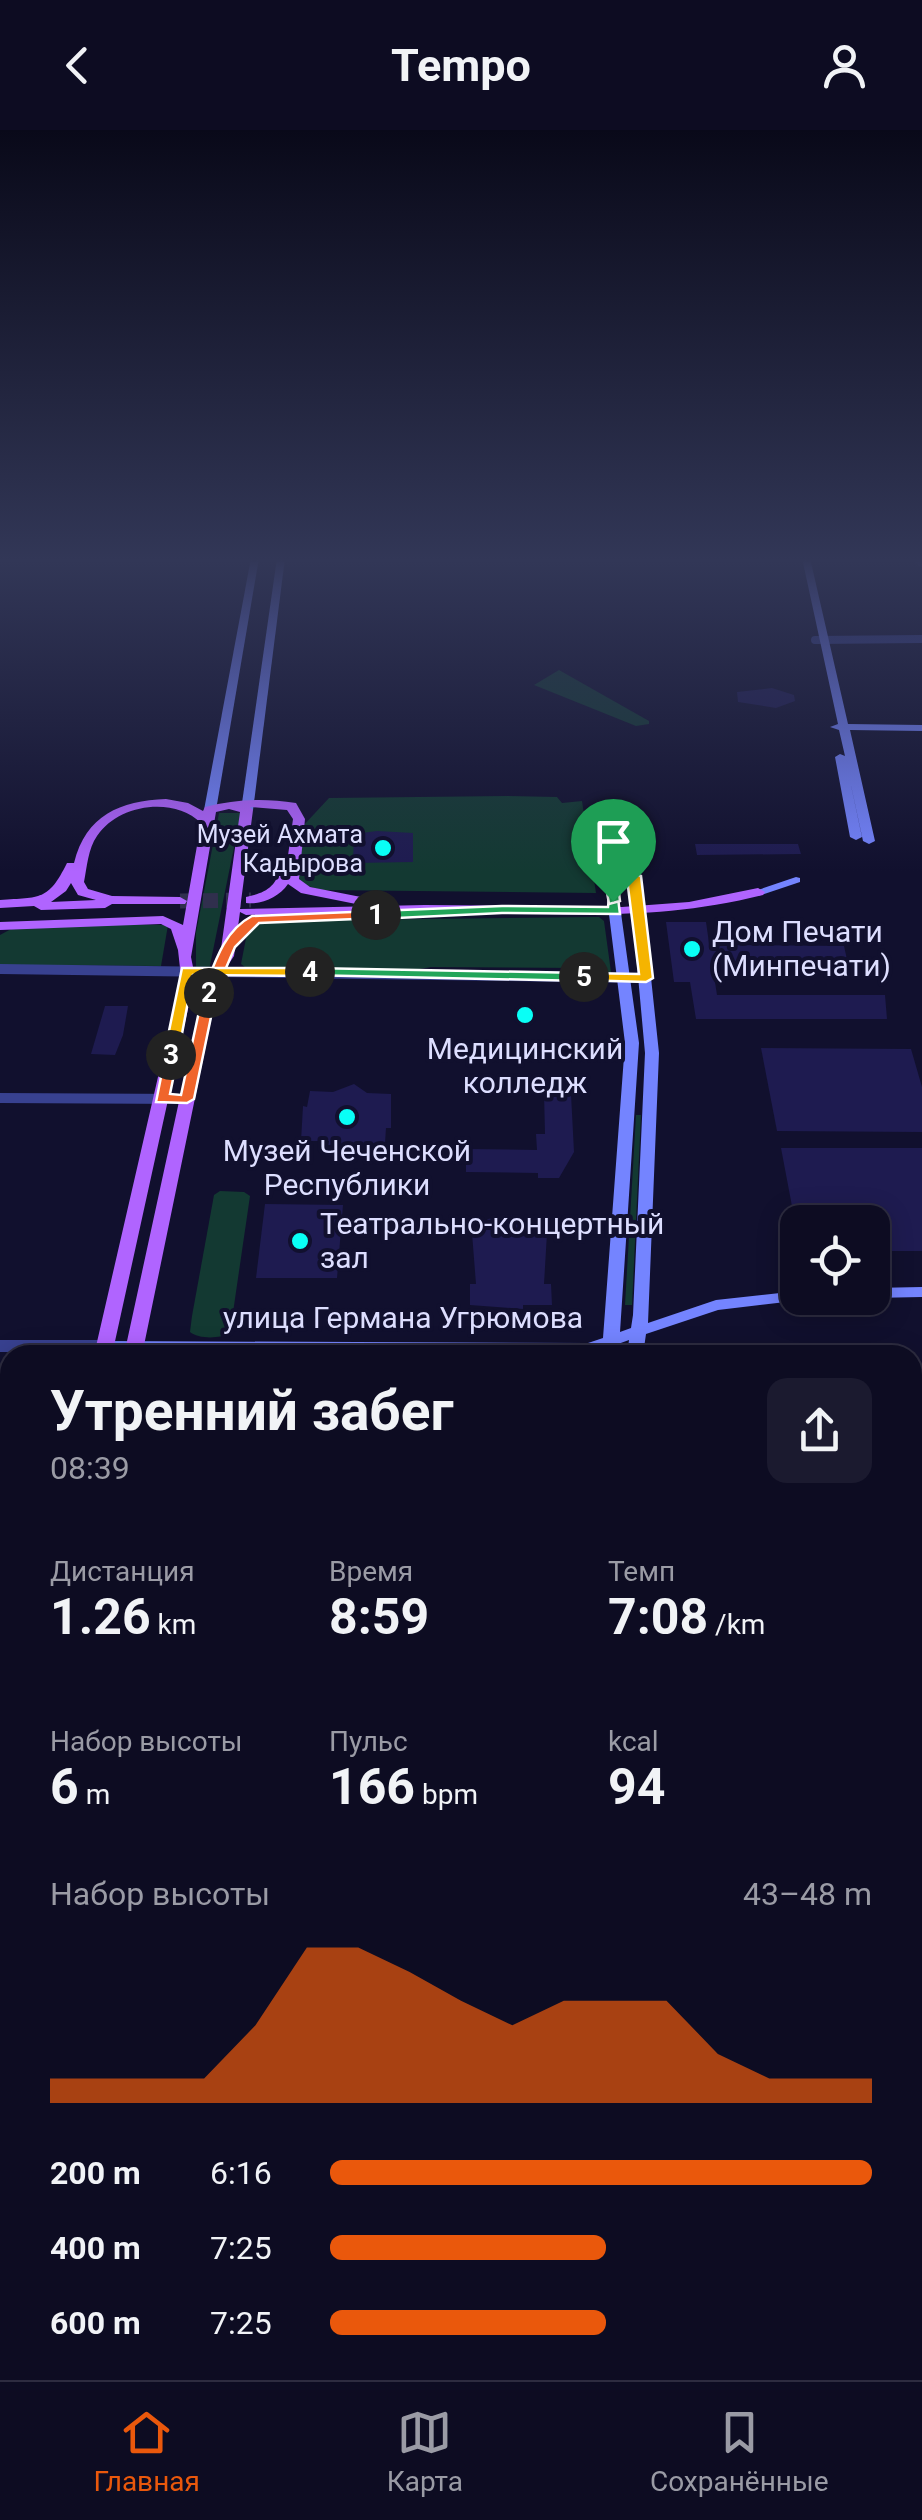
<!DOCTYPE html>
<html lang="ru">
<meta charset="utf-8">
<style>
:root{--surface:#0d0c22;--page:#1b1a2f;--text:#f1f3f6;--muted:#9a9ba5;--line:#2d2c40;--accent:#ea580c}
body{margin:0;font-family:Roboto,sans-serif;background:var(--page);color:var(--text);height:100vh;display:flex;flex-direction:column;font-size:38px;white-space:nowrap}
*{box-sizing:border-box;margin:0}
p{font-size:32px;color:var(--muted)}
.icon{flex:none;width:55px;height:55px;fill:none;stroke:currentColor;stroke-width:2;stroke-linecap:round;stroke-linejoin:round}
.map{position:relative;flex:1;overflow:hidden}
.panel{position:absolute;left:0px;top:1215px;width:922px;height:1035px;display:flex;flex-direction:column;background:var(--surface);border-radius:30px 30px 0 0;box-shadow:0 5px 25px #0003,0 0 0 2px var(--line)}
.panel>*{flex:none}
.tools{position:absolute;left:780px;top:1075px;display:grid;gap:20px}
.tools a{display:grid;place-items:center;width:110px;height:110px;border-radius:20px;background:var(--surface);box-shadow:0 5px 25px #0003,0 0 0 2px var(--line);font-size:50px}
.pin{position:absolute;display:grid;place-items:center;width:85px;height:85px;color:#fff;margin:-102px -42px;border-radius:50% 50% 50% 0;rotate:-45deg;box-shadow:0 0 10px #0007}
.pin .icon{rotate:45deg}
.km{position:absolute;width:50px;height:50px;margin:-25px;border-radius:50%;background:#222;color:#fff;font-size:28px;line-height:50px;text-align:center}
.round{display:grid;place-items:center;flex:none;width:105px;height:105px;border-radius:20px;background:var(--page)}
.summary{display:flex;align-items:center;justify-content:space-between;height:170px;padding:0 50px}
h1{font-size:55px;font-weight:700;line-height:75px}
.stats{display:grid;grid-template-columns:repeat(3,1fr);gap:15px;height:170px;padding:10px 50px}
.stats div{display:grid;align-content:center}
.stats b{font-size:50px;font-weight:700}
.stats small{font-size:28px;font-weight:400}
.stats p{font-size:28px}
.chart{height:280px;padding:20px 50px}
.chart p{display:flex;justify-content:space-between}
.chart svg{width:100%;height:180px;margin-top:10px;fill:var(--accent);opacity:.7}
ul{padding:0 50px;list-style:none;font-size:32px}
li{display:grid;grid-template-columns:160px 120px 1fr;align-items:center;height:75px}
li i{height:25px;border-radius:12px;background:var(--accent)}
header{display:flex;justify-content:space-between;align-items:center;height:130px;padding:0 50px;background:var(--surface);font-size:45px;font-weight:700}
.tabs{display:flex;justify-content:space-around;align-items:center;height:140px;border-top:2px solid var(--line);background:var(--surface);font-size:28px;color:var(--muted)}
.tabs a{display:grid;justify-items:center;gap:5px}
.tabs .current{color:var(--accent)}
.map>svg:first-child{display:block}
</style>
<header><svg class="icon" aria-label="back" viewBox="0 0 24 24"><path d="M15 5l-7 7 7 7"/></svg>Tempo<svg class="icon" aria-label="person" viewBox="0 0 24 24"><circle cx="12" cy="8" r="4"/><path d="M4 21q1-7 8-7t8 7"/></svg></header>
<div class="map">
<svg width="922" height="2250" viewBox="0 0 922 2250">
<rect width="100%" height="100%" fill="#11102e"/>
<!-- green -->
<g fill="#133932">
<polygon points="559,540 649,591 649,594 636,596 534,555"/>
<polygon points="507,666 557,667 562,673 582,671 596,763 322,760 304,755 297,747 302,697 329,668"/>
<polygon points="219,683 241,683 208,845 196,845 196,803"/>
<polygon points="599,787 604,791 611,842 586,842 579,838 431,837 414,840 246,838 241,834 249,793 253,791"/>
<polygon points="57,794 168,795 161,836 0,835 0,805 13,798"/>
<polygon points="636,985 641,985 632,1175 625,1175"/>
<path d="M 220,1061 L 244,1062 L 250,1066 L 230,1203 C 220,1209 198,1209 190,1202 L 192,1186 L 214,1065 Z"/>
<rect x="913" y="1361" width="9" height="130"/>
<polygon points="912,1516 922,1516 922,1820 913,1820"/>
</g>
<!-- building -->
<g fill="#1e1b50">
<polygon points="772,558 794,565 795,571 776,578 738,572 737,562"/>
<polygon points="377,701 413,703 413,732 353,733 354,704"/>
<polygon points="695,714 798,714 801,724 697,725"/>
<polygon points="666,792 706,792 709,813 723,815 844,816 848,834 712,833 717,865 885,865 887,889 696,889 690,852 674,852"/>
<polygon points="105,876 128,876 123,905 115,925 91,924"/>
<polygon points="761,918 911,919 922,957 922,1002 777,1001"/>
<polygon points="354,954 367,963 391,964 391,998 386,998 385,1013 328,1015 329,1011 301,1011 303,976 307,977 310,961 333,962"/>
<polygon points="544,963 571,964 574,1022 559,1048 538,1048 538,1043 466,1042 466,1019 537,1020 536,1004 545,1004"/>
<polygon points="781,1018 922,1018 922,1121 872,1121 872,1092 795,1092"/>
<polygon points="265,1074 343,1075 337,1148 256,1148"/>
<polygon points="509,1085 534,1091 547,1103 544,1154 551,1154 552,1175 523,1175 523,1179 470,1175 470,1154 476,1154 472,1103 488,1089"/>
</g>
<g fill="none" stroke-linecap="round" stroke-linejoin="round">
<!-- primary-tunnel -->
<polyline stroke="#302f4d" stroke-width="15" stroke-dasharray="15 8" stroke-linecap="butt" points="180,771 251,770"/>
<!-- street-far3 -->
<g stroke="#384190" stroke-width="8">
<polyline points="916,428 922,433"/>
<polyline points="815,510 922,509"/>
</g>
<!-- street-far2 -->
<g stroke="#384190" stroke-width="10">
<polyline points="0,839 646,848"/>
<polyline points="0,968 187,969"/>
</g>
<!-- street-far1 -->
<g stroke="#384190" stroke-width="12">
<polyline points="0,1216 105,1216"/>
<polyline points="0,1335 10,1335"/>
<polyline points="912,1335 922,1334"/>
</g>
<!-- street -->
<g stroke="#384190" stroke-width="16">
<polyline points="417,2240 417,2250"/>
<polyline points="247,2250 248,2240"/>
</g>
<!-- secondary -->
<g fill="#7484ff" fill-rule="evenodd">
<polygon points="251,428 259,428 216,680 210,683 204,680"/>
<polygon points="277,428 285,428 253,680 247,683 241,680"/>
<polygon points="802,428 810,428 848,594 922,595 922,601 850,600 875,711 869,714 863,711 849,646 862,707 856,710 850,707 835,627 840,624 845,626 839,600 830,597 838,594"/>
<path d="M 610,741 L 634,741 L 640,744 L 659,923 L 648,1193 L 716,1170 L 798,1161 L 798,1168 L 805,1168 L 803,1170 L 718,1180 L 646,1204 L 643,1225 L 627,1225 L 629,1210 L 618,1214 L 616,1225 L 600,1225 L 601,1220 L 589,1223 L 99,1220 L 97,1216 L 105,1211 L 588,1213 L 603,1208 L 625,913 L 604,744 ZM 616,747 L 629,747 L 645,923 L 633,1185 L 631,1198 L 620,1202 L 639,913 Z"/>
<polygon points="796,747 800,748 800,752 758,766 752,762"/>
<polygon points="922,1157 922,1167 872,1168 870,1168 872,1168 872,1158"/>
<rect x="912" y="1836" width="10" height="20"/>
<rect x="0" y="1865" width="10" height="20"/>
<polygon points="736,2240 760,2240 762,2250 736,2250"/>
</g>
<!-- primary -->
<g fill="#b064ff" fill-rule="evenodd">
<path d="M 166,669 L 188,673 L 203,681 L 205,677 C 236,669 264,668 296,673 L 305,689 L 299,749 L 310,757 L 361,767 L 363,770 L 356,774 L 301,763 L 288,754 C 279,767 262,775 246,773 L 246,767 C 265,763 277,757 280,737 L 287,733 L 293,689 L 287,680 L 250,677 L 253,680 L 240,779 L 425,775 L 622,777 L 689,772 L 758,758 L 765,762 L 763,765 C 663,790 583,784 483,783 C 404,783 325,784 246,785 L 240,782 L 234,826 L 220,847 L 142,1225 L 124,1225 L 206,847 L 220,826 L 240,682 L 229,679 L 216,682 L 191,827 L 195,847 L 112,1225 L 94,1225 L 181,847 L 178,820 L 171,799 L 161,794 L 0,800 L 0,792 L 163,786 L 183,795 L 201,693 C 174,666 118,674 97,706 C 88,719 87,737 84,752 L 88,759 L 112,766 L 180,767 L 187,771 L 185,774 L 112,774 L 105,778 L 41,780 L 34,776 L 0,778 L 0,770 C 41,767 48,771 67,733 L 74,733 C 86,685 120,671 166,669 ZM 71,753 L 78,765 L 96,770 L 51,772 L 66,761 Z"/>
<polygon points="10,1627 10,1684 0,1691 0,1634"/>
<polygon points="10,1808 10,1872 0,1878 0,1814"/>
</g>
</g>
<!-- sky -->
<linearGradient id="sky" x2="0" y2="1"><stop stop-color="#090919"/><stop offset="0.58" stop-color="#323757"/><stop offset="1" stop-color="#323757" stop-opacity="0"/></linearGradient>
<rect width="922" height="742" fill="url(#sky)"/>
<!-- split-1 -->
<polygon fill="#22a559" stroke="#fff" stroke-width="2.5" points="609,768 618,768 620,784 502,783 376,789 369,785 376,781 502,776 608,777"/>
<!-- split-2 -->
<path fill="#f0652b" stroke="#fff" stroke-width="2.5" d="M 376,781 L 380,783 L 380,788 L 259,793 L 235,817 L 214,866 L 203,863 C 214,835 223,801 252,786 Z"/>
<!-- split-3 -->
<polygon fill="#f0652b" stroke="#fff" stroke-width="2.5" points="209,859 216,863 194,969 187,973 156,972 166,922 178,925 170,964 181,965 203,863"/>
<!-- split-4 -->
<polygon fill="#f5b400" stroke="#fff" stroke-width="2.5" points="182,838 310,838 317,842 310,846 193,845 178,925 171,929 164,925"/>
<!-- split-5 -->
<polygon fill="#22a559" stroke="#fff" stroke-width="2.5" points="310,838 584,843 591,847 584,851 306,845 306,839"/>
<!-- split-6 -->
<polygon fill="#f5b400" stroke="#fff" stroke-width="2.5" points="626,741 641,746 653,848 646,852 579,850 579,844 584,843 639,844"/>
<!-- split-7 -->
<polygon fill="#22a559" stroke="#fff" stroke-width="2.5" points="631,740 637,744 635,747 617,747 620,771 609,774 604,744 610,740"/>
<!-- markers -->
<g fill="#09fff6" stroke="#11102e" stroke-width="4">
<circle cx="383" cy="718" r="10"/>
<circle cx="692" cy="819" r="10"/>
<circle cx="525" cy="885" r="10"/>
<circle cx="347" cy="987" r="10"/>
<circle cx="300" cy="1111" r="10"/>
</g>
<g text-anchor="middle" stroke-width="8" stroke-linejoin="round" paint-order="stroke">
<!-- far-poi labels -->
<g font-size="25" fill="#dddeff" stroke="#11102e" text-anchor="end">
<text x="363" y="713">Музей Ахмата<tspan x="363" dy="29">Кадырова</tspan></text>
</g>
<!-- poi labels -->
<g font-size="30" fill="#dddeff" stroke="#11102e" text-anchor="start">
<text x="712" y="812">Дом Печати<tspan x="712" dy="34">(Минпечати)</tspan></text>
<text x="525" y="929" text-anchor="middle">Медицинский<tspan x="525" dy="34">колледж</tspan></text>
<text x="347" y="1031" text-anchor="middle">Музей Чеченской<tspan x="347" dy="34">Республики</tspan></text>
<text x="320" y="1104">Театрально-концертный<tspan x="320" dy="34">зал</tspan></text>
</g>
<!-- street labels -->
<g font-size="30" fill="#dddeff" stroke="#11102e">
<text x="403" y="1198">улица Германа Угрюмова</text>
</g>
</g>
</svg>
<div class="tools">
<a><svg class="icon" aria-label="locate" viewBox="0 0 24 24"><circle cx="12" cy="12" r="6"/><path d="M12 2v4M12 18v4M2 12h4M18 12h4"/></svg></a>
</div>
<div class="pin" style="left:613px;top:771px;background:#1e9e55"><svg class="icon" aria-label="arrive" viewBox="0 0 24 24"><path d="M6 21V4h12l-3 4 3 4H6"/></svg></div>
<b class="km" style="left:376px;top:785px">1</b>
<b class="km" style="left:209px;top:863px">2</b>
<b class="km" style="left:171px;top:925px">3</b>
<b class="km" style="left:310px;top:842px">4</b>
<b class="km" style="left:584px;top:847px">5</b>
<section class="panel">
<div class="summary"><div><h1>Утренний забег</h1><p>08:39</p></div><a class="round"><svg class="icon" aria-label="share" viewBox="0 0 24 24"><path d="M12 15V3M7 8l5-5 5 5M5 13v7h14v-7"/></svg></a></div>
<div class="stats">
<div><p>Дистанция</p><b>1.26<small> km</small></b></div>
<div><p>Время</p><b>8:59</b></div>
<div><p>Темп</p><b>7:08<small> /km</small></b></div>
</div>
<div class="stats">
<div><p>Набор высоты</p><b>6<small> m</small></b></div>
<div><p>Пульс</p><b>166<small> bpm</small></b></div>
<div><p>kcal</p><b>94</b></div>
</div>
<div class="chart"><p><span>Набор высоты</span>43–48 m</p>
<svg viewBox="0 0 160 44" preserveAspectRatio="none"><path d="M0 44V38L10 38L20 38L30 38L40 25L50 6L60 6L70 12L80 19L90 25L100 19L110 19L120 19L130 32L140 38L150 38L160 38V44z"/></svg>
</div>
<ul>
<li><b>200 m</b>6:16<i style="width:100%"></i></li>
<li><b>400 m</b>7:25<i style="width:51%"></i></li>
<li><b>600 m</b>7:25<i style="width:51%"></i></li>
</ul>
</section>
</div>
<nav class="tabs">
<a class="current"><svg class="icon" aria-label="home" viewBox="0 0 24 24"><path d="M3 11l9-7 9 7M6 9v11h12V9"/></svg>Главная</a>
<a><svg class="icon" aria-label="map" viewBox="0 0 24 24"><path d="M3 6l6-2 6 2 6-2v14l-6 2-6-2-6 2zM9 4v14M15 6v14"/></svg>Карта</a>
<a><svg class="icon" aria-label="saved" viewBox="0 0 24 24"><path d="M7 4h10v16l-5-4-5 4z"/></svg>Сохранённые</a>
</nav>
